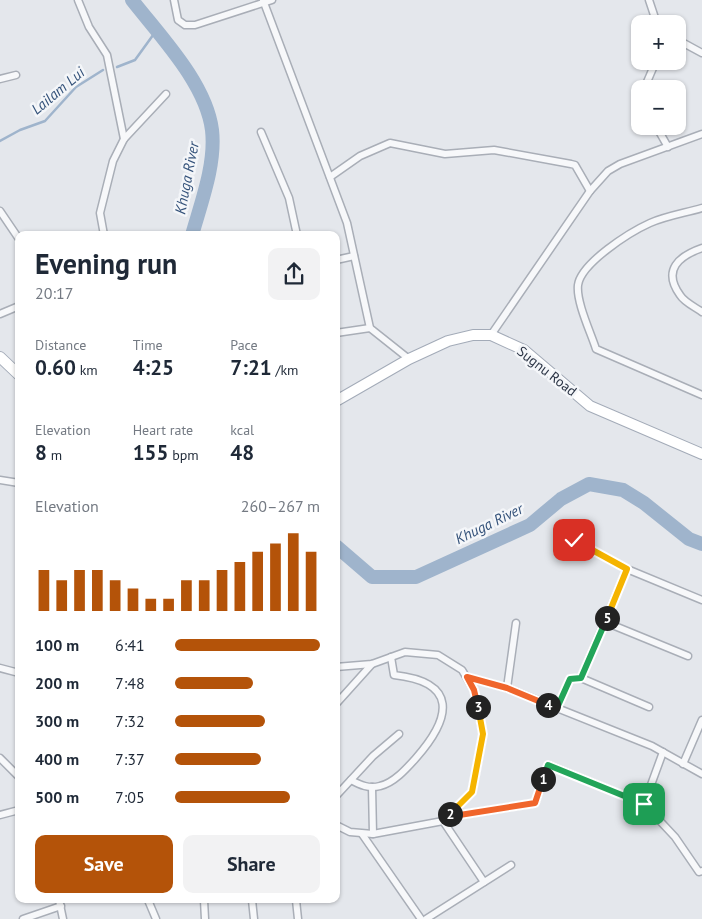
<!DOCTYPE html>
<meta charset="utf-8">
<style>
:root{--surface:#fff;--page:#f2f2f3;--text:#1f2937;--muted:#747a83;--accent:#b45309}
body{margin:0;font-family:"PT Sans",sans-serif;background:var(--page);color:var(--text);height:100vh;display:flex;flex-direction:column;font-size:19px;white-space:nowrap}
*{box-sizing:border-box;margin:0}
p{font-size:16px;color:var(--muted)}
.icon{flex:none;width:28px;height:28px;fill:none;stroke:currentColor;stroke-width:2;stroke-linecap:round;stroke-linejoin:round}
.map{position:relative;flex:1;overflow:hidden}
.sheet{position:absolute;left:15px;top:231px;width:325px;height:672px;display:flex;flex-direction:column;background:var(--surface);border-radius:10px;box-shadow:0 1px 4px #0004}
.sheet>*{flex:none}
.controls{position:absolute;left:631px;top:15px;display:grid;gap:10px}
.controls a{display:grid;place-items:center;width:55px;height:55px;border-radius:10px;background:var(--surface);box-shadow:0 1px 4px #0004;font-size:25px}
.pin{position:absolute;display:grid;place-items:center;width:42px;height:42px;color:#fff;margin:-21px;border-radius:10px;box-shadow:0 2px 8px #0006}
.km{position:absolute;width:25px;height:25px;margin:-12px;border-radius:50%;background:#222;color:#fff;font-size:14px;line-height:25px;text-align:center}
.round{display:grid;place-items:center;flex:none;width:52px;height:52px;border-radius:10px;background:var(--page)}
.overview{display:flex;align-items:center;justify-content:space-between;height:85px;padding:0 20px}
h1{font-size:28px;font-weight:700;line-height:38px}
.stats{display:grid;grid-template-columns:repeat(3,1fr);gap:8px;height:85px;padding:5px 20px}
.stats div{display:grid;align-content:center}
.stats b{font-size:21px;font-weight:700}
.stats small{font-size:14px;font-weight:400}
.stats p{font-size:14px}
.chart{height:140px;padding:10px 20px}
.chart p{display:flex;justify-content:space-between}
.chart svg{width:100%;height:90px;margin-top:5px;stroke:var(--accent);stroke-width:6}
.button{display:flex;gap:10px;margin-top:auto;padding:10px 20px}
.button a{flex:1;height:58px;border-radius:10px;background:var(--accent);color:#fff;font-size:20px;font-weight:700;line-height:58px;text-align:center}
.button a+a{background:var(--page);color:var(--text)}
ul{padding:0 20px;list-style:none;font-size:16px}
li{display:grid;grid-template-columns:80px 60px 1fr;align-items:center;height:38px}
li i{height:12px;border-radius:6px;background:var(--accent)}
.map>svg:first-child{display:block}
</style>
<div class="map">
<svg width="702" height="919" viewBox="0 0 702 919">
<rect width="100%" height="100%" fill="#e4e7ec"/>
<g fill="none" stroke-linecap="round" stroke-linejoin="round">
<!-- stream -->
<g stroke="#9fb4cc" stroke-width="2.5">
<polyline points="117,67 135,60 156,31"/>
<polyline points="0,141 20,130 45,121 76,87 103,70"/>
</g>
<!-- river -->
<g stroke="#9fb4cc" stroke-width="14">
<path d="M 132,0 C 160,36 206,83 212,130 C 216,164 201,203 192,235"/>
<polyline points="336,546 372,577 416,577 530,525 561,499 589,484 623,490 644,503 689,539 702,544"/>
</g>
<defs>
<g id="minor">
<polyline points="78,0 89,27 107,55 124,139"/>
<polyline points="174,0 178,20 185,25 195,25 272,0"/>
<polyline points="263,0 347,223 370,328 409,359"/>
<polyline points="649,0 655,18 660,24"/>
<polyline points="678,40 702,53"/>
<polyline points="0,79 16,75"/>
<polyline points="644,89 656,61"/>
<polyline points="640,97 640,100"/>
<polyline points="656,126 668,147"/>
<polyline points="261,132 289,198 297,235"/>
<polyline points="330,177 360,156 390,143 445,154 494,150 571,164 575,165 590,191"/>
<path d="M 702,208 C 685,213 666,216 650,223 C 630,232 581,263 578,285 C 576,302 591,333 596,349 L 702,395"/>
<polyline points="0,211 19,239"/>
<polyline points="104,235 100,213 113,161 124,139 166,94"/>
<path d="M 702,248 C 679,256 662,270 680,295 C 684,302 695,307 702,312"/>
<polyline points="336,260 354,256"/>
<polyline points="0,314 19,306"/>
<polyline points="336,333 370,328"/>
<polyline points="491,335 590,191 608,171 620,164 702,134"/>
<polyline points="0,480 19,483"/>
<polyline points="574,540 627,569 702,600"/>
<polyline points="605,622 688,656"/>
<polyline points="336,667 372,664 405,652 438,655 462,670 474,690 483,734 472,792 443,821 373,834 350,832 336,825"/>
<polyline points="0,668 19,673"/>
<polyline points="467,677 507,688 652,746 702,774"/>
<polyline points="581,678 649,707"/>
<polyline points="507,688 516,623"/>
<polyline points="336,704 372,664"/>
<polyline points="557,708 570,679 581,678 627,569"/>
<polyline points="0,758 19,777"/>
<polyline points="683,764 702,720"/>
<path d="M 351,780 C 360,785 369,789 380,786 C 394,783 407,768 416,758 C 452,717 458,682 394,675 L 391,657"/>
<polyline points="372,787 373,834"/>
<polyline points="336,796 373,756 399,734"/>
<polyline points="644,804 663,752"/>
<polyline points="0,815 19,810"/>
<polyline points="447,817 535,803 549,765 644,804 675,837 699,872 702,871"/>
<polyline points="443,821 484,882"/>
<polyline points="362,834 421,919"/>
<polyline points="59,900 63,919"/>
<polyline points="148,900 156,919"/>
<polyline points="204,900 205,919"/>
<polyline points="252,900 254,919"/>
<polyline points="296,900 298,919"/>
<polyline points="23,919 61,906"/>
<polyline points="426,919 511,865"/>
</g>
<g id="primary">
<polyline points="0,357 19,375"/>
<polyline points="336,401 409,359 448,341 473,335 491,335 524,350 590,406 702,454"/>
</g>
</defs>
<!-- minor casing -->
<use href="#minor" stroke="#a9aeb7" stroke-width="9"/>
<!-- primary casing -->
<use href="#primary" stroke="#a3abb8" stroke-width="12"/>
<!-- minor -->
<use href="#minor" stroke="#f7f8fa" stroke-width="6"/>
<!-- primary -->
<use href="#primary" stroke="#fff" stroke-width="10"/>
</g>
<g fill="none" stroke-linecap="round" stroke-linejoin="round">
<defs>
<polyline id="split-1" points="543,779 548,765 644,804"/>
<polyline id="split-2" points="450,814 447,817 535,803 543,779"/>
<polyline id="split-3" points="450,814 472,792 483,734 478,707"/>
<polyline id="split-4" points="478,707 474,690 467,677 507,688 548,705"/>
<polyline id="split-5" points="548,705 557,708 570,679 581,678 607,618"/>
<polyline id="split-6" points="574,540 627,569 607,618"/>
</defs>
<!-- split-1 casing -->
<use href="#split-1" stroke="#fff" stroke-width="10"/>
<!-- split-2 casing -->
<use href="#split-2" stroke="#fff" stroke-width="10"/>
<!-- split-3 casing -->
<use href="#split-3" stroke="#fff" stroke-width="10"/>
<!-- split-4 casing -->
<use href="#split-4" stroke="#fff" stroke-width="10"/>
<!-- split-5 casing -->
<use href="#split-5" stroke="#fff" stroke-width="10"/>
<!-- split-6 casing -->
<use href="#split-6" stroke="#fff" stroke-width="10"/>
<!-- split-1 -->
<use href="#split-1" stroke="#22a559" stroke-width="6"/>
<!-- split-2 -->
<use href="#split-2" stroke="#f0652b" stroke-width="6"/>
<!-- split-3 -->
<use href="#split-3" stroke="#f5b400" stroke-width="6"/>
<!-- split-4 -->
<use href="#split-4" stroke="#f0652b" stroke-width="6"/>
<!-- split-5 -->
<use href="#split-5" stroke="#22a559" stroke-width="6"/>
<!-- split-6 -->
<use href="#split-6" stroke="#f5b400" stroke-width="6"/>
</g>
<g text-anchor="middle" stroke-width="5" stroke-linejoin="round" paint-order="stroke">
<!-- street labels -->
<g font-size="14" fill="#2b3445" stroke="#f4f6f9">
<text transform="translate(547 371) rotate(38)" y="5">Sugnu Road</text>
</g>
<!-- water labels -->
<g font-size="15" font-style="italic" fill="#34527a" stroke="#f4f6f9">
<text transform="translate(58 91) rotate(-40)" y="5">Lailam Lui</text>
<text transform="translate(187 178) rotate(-79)" y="5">Khuga River</text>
<text transform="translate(489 524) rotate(-26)" y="5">Khuga River</text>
</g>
</g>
</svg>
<div class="controls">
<a>+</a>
<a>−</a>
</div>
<div class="pin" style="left:644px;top:804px;background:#1e9e55"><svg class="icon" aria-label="arrive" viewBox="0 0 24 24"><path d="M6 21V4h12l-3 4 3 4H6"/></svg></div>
<div class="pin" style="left:574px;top:540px;background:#d93025"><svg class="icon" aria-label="check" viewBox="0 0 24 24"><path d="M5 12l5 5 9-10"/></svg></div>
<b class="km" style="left:543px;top:779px">1</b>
<b class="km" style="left:450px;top:814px">2</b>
<b class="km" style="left:478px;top:707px">3</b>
<b class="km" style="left:548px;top:705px">4</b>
<b class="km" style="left:607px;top:618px">5</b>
<section class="sheet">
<div class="overview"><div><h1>Evening run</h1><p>20:17</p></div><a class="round"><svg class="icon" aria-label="share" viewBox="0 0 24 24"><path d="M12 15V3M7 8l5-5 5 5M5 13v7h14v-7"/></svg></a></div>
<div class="stats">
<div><p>Distance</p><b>0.60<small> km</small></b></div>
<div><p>Time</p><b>4:25</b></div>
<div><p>Pace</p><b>7:21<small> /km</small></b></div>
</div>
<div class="stats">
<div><p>Elevation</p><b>8<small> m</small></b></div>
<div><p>Heart rate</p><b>155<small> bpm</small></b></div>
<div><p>kcal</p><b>48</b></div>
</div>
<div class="chart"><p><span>Elevation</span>260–267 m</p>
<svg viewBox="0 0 160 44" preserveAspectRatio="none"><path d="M5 44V24M15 44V29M25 44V24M35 44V24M45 44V29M55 44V33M65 44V38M75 44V38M85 44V29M95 44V29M105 44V24M115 44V20M125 44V15M135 44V11M145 44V6M155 44V15"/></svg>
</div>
<ul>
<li><b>100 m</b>6:41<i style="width:100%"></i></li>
<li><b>200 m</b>7:48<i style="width:54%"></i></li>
<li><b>300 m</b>7:32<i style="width:62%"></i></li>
<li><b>400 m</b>7:37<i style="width:59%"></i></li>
<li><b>500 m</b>7:05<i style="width:79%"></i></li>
</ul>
<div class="button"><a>Save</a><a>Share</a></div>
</section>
</div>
